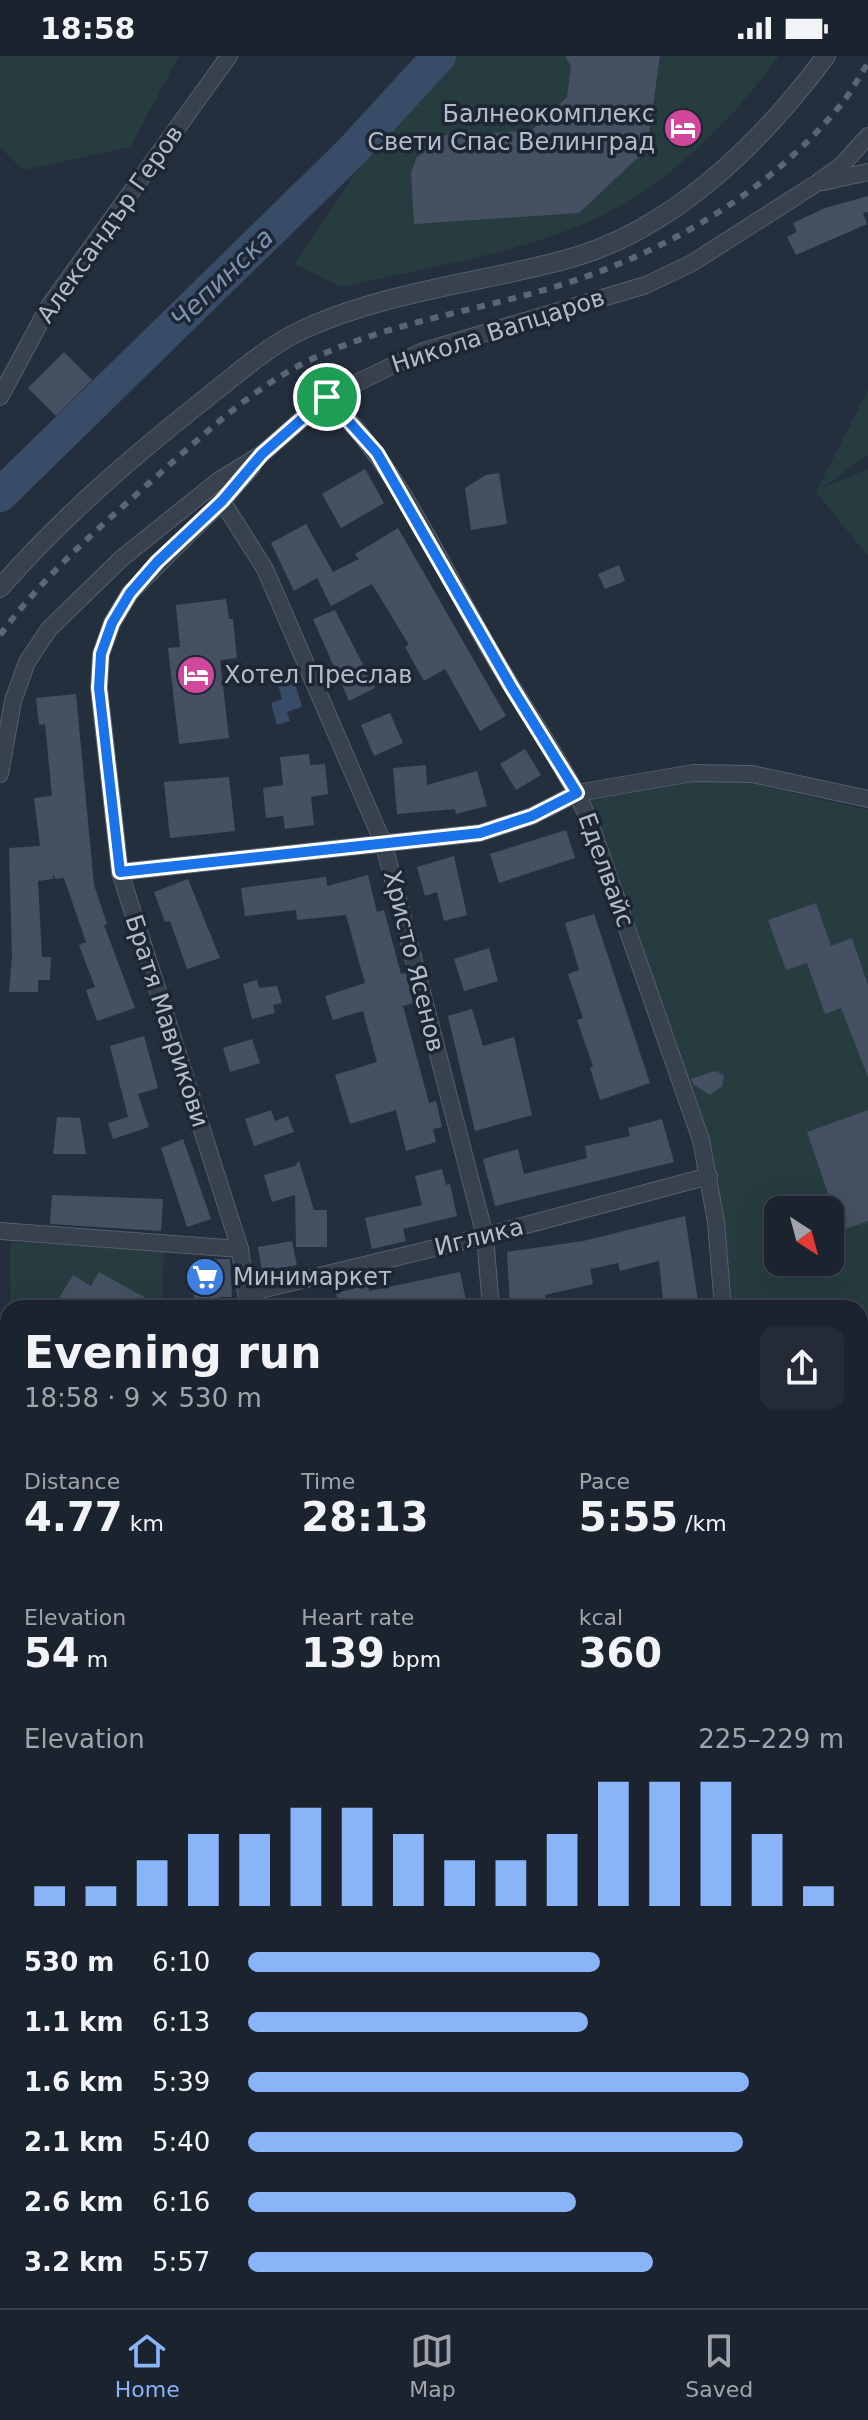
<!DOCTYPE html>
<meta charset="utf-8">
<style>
:root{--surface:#1b232e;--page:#242b36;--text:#f1f3f6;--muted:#a0a4aa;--line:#39404a;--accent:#8ab4f8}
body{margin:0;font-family:"DejaVu Sans",sans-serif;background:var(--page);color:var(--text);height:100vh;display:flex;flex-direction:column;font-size:30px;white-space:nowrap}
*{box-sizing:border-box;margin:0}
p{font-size:26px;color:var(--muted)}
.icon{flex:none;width:44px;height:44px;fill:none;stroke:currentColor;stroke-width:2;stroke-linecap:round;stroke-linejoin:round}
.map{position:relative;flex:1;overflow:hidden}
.sheet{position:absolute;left:0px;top:1244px;width:868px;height:1008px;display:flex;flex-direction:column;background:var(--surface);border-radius:24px 24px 0 0;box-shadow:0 8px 32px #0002,0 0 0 2px var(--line)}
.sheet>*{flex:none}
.needle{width:52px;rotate:144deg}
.buttons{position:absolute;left:764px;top:1140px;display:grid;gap:16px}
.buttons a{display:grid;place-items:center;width:80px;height:80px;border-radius:16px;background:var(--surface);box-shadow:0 8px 32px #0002,0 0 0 2px var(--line);font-size:40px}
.pin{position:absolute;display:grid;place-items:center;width:68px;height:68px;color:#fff;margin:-34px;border:4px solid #fff;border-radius:50%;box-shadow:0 2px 8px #0007}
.round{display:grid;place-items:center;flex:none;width:84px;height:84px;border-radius:16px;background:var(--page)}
.overview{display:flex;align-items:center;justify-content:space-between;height:136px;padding:0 24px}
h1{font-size:44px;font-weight:600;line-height:60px}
.figures{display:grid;grid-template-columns:repeat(3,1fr);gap:12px;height:136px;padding:8px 24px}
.figures div{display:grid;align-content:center}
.figures b{font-size:40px;font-weight:600}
.figures small{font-size:22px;font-weight:400}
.figures p{font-size:22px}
.chart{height:224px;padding:16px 24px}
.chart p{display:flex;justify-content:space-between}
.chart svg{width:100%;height:144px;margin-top:8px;stroke:var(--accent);stroke-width:6}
ul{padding:0 24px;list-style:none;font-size:26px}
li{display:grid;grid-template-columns:128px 96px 1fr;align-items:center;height:60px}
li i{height:20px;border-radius:10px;background:var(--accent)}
.status{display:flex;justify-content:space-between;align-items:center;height:56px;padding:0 40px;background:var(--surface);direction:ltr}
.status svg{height:22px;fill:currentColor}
.tabs{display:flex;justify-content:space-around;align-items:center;height:112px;border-top:2px solid var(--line);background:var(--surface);font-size:22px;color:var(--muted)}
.tabs a{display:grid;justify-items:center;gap:4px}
.tabs .selected{color:var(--accent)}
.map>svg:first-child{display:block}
</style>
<div class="status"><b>18:58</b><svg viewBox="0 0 49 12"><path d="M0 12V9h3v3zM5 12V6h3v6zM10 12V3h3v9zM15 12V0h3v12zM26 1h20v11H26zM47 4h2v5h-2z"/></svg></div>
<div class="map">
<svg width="868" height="2252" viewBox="0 0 868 2252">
<rect width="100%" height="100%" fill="#242f3e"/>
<!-- green -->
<g fill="#263c3f" fill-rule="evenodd">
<polygon points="0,0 179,0 130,91 23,114 0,91"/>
<path d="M 450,0 L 779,0 C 734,61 682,115 616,152 C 540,195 426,211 341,231 L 294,208 L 388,69 Z"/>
<polygon points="868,333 868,399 820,433 868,413 868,500 816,436"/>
<path d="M 693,722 L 750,727 L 868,754 L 868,1783 L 860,1788 L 860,1252 L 729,1252 L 710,1092 L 586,742 ZM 778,1154 L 830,1154 L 830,1206 L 778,1206 Z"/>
<polygon points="10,1186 164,1194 162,1252 10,1252"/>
<polygon points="8,2124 8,2244 169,2244 169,2252 0,2252 2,2125"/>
</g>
<!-- water -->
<polygon fill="#394c67" points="290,610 302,651 287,656 290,665 277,669 271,647 282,643 274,615"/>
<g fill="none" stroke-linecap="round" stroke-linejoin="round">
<!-- river -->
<polyline stroke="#394c67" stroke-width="34" points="0,439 350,97 439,0"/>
</g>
<!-- building -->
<g fill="#455162">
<polygon points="565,0 660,0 647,93 579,157 414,168 411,116 417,101 446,79 531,75 567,41 571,11"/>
<polygon points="868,140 868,156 863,157 867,168 796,199 787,181 797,176 793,167 825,152"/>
<polygon points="64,296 92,324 56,360 28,332"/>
<polygon points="365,413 384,447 341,472 322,438"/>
<polygon points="499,417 507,468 471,474 465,432 486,419"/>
<polygon points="306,468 333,516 359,503 355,498 398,472 506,660 480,675 445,613 424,625 405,591 409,589 372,528 331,550 317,522 294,535 271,487"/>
<polygon points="619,509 625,525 605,533 598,518"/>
<polygon points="226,543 229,563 233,563 237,602 220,604 229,682 179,688 168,592 180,591 176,549"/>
<polygon points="335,554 375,632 349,645 313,563"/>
<polygon points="76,638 94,829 107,868 104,869 135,952 97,965 86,934 95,931 79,889 86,886 64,822 55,823 53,817 53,823 38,825 42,901 51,901 50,924 38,924 38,936 9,936 12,901 9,792 40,790 34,742 52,740 45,668 39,669 36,642"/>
<polygon points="390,657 403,687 374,700 361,669"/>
<polygon points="525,693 541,719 516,734 500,708"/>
<polygon points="309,698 310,709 325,708 328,738 311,741 314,769 285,773 283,760 266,762 263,732 283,729 280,701"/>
<polygon points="426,709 427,729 477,715 487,750 456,758 455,753 397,758 393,712"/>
<polygon points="229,721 235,775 170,782 164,726"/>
<polygon points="566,774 575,802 499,827 490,798"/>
<polygon points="454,800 467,859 444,865 437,836 425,840 417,811"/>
<polygon points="368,819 377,856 384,854 401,918 406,917 413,947 403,950 429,1047 436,1045 442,1071 433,1073 436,1086 406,1095 396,1054 350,1068 335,1019 377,1006 363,955 333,964 325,940 365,927 346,859 297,864 296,854 245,860 241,832 326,821 327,830"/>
<polygon points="188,823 220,902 187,913 170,865 165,866 154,836"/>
<polygon points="816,847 831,890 852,882 868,929 868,1021 841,952 825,958 807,907 786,914 768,864"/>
<polygon points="594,858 650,1027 600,1044 590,1012 593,1010 577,964 583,962 568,918 579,914 565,867"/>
<polygon points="489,892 498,925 464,935 454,903"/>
<polygon points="257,924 259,932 277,930 282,947 273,949 275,957 252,963 243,928"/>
<polygon points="472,953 483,990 514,981 532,1059 475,1075 448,960"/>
<polygon points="144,980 158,1032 138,1038 149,1071 113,1083 108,1067 128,1061 110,990"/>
<polygon points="252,983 260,1007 230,1016 223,992"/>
<polygon points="715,1015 724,1019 722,1030 710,1039 694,1029 691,1023"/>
<polygon points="271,1054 275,1065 288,1060 294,1076 254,1090 245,1063"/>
<polygon points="868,1054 868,1165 841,1175 807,1076"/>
<polygon points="57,1061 80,1062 86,1098 53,1098"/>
<polygon points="662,1063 674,1106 495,1150 483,1103 518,1093 524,1118 587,1102 585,1090 630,1080 628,1072"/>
<polygon points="183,1083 211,1163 187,1171 161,1092"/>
<polygon points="299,1105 314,1154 327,1154 327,1191 296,1191 295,1139 272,1146 264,1119 295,1110"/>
<polygon points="442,1113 446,1129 450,1128 457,1160 403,1173 406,1185 372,1193 365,1162 422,1149 415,1120"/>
<polygon points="52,1139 163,1143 161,1175 50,1168"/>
<polygon points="685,1160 699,1252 664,1252 659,1205 620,1215 618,1207 590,1213 593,1228 545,1239 546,1252 510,1252 507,1196 583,1185"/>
<polygon points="292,1185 297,1209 262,1215 258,1191"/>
<polygon points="194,1203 230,1203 232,1241 219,1241 220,1252 194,1252"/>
<polygon points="99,1216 144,1241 138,1252 53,1252 73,1219 91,1230"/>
<polygon points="460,1216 466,1245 432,1252 339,1252 336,1237 368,1229 369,1235"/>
</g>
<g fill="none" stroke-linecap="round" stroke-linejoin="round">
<defs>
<g id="minor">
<polyline points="823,126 868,116"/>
<polyline points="0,341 49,250 229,0"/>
<path d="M 327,341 C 399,411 441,510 491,596 C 523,652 563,705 589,764 L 701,1084 L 716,1166 L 723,1252"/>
<polyline points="222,445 265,513 384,789 485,1180 491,1252"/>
<polyline points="0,718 13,645 27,606 49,573 122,502 218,425 262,398 327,341 421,296 646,229 692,207 817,127 842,109 868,80"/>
<polyline points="120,816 480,777 532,760 577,737 693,717 752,718 868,743"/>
<polyline points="0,1175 240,1193"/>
<polyline points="248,1237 485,1180 709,1120"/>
<polyline points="248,1252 240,1193 120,816 99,632 101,598 112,567 130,537 222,445 252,411"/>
<polyline points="0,1346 6,1651"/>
<polyline points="860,1807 868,1801"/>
<polyline points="860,2001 868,1995"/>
<polyline points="860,2212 868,2205"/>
<polyline points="124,2244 125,2252"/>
<polyline points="564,2244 571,2252"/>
<polyline points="816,2252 825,2244"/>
</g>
<g id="tertiary">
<path d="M 0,532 C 62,461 134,399 209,340 C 238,317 268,290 302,274 C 384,236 478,227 564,204 C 672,176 762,86 826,0"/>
<polyline points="0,1642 8,1653"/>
<polyline points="382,2244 384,2252"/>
</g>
</defs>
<!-- minor casing -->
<use href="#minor" stroke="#565f6c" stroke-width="18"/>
<!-- tertiary casing -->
<use href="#tertiary" stroke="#565f6c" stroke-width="20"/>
<!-- minor -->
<use href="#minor" stroke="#38414e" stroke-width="16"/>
<!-- tertiary -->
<use href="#tertiary" stroke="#38414e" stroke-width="18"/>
<!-- rail -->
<path stroke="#5a6575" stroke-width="6" stroke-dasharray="8 8" stroke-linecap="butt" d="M 0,579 C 45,518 101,470 157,420 C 202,380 247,337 300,309 C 373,271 459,258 537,236 C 650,205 763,143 838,52 C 850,39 858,22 868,7"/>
</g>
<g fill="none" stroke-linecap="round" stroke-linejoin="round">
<defs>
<polygon id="route" points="327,341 377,397 512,632 577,737 532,760 480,777 120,816 99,632 101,598 112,567 130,537 157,506 222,445 262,398"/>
</defs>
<!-- route casing -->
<use href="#route" stroke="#fff" stroke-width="16"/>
<!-- route -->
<use href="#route" stroke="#1a73e8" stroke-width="10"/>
</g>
<!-- icons -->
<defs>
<symbol id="hotel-disc" viewBox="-11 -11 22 22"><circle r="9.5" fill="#d1479c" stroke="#1d2633"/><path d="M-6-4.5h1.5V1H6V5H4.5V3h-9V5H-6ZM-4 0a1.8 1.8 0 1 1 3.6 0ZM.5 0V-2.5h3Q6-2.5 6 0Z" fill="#fff"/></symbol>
<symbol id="supermarket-disc" viewBox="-11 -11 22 22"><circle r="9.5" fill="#3f7fe0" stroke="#1d2633"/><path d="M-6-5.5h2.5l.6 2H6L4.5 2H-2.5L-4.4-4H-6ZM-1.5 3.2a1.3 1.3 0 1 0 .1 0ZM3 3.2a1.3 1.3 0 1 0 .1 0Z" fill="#fff"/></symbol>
</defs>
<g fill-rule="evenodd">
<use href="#hotel-disc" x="661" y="50" width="44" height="44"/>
<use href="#hotel-disc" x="174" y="597" width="44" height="44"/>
<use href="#supermarket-disc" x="183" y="1199" width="44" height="44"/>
</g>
<g text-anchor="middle" stroke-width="7" stroke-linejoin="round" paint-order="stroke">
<!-- poi labels -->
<g font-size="24" fill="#b4bcc9" stroke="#1d2633" text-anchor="start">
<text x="655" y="66" text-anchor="end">Балнеокомплекс<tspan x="655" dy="28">Свети Спас Велинград</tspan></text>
<text x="224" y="627">Хотел Преслав</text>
<text x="233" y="1229">Минимаркет</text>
</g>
<!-- street labels -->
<g font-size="24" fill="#b4bcc9" stroke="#1d2633">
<text transform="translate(110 168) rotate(-55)" y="8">Александър Геров</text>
<text transform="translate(498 275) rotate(-18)" y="8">Никола Вапцаров</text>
<text transform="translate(606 814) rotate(70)" y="8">Еделвайс</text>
<text transform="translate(414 905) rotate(76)" y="8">Христо Ясенов</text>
<text transform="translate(167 965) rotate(72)" y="8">Братя Маврикови</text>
<text transform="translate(479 1181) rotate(-14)" y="8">Иглика</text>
</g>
<!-- water labels -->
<g font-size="26" font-style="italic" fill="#7c92b1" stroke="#1d2633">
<text transform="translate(222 222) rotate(-44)" y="9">Чепинска</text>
</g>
</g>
</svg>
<div class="buttons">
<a><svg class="needle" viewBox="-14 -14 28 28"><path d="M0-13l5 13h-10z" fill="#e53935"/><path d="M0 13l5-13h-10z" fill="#a0a4aa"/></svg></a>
</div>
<div class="pin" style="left:327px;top:341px;background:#1e9e55"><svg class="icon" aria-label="arrive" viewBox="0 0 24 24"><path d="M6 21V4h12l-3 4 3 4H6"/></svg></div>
<section class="sheet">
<div class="overview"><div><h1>Evening run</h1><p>18:58 · 9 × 530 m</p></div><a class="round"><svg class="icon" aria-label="share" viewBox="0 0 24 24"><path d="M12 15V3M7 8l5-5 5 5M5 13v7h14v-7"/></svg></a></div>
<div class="figures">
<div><p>Distance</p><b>4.77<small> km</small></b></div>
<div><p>Time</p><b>28:13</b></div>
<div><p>Pace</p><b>5:55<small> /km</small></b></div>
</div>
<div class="figures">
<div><p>Elevation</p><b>54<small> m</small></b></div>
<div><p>Heart rate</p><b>139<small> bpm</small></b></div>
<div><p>kcal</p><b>360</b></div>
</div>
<div class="chart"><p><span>Elevation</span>225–229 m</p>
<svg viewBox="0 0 160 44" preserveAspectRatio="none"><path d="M5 44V38M15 44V38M25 44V30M35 44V22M45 44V22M55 44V14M65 44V14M75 44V22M85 44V30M95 44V30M105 44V22M115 44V6M125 44V6M135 44V6M145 44V22M155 44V38"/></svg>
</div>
<ul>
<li><b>530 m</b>6:10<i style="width:59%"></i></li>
<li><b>1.1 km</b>6:13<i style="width:57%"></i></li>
<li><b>1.6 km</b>5:39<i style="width:84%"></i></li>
<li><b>2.1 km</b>5:40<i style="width:83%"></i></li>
<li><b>2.6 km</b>6:16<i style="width:55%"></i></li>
<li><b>3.2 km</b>5:57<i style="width:68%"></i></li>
</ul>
</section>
</div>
<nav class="tabs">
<a class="selected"><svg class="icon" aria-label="home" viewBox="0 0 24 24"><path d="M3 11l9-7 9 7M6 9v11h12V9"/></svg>Home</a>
<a><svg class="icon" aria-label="map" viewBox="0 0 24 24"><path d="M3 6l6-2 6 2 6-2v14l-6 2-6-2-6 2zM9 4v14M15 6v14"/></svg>Map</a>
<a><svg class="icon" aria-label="saved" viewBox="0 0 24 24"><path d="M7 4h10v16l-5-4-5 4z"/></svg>Saved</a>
</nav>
